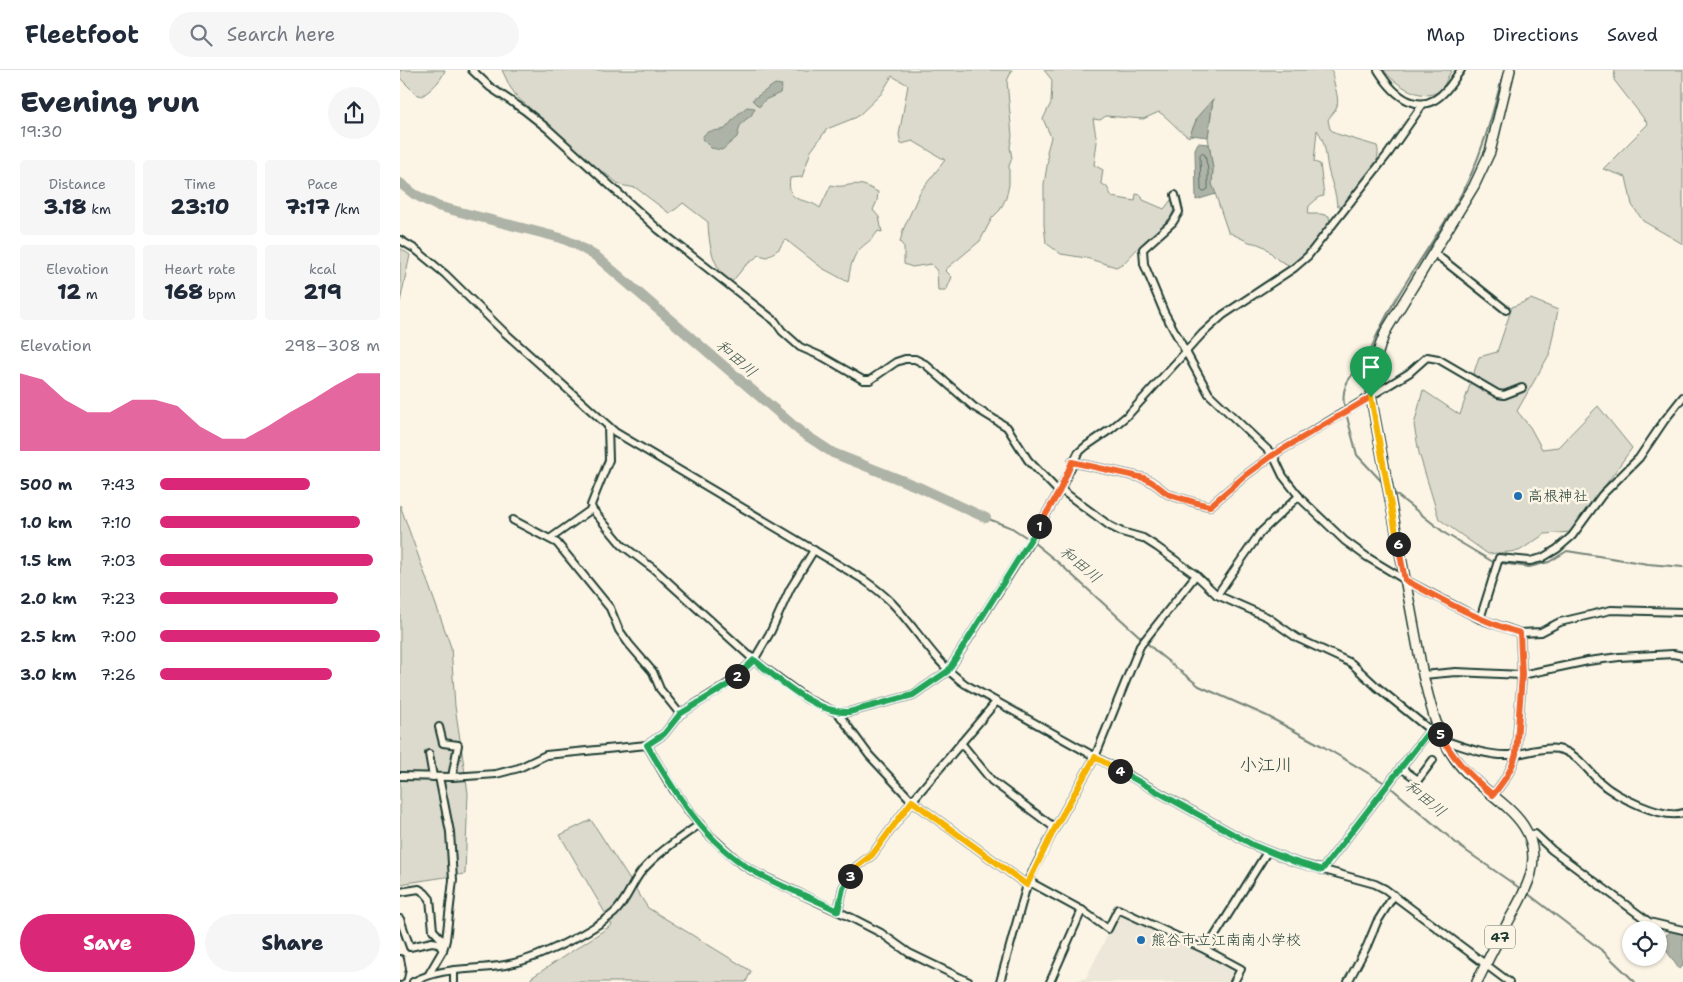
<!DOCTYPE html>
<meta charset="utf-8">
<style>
:root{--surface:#fff;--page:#f6f6f7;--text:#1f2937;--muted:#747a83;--line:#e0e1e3;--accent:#db2777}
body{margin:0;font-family:"Shantell Sans","Klee One",sans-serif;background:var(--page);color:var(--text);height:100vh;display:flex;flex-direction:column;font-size:19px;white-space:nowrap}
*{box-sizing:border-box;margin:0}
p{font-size:16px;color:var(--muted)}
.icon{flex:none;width:28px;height:28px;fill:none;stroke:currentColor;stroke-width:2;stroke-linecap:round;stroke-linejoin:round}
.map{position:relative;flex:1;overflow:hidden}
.sheet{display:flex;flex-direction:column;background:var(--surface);width:400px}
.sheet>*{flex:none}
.fabs{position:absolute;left:1222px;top:851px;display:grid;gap:10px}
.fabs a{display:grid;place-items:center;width:45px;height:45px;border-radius:50%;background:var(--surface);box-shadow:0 1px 4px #0004;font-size:25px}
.pin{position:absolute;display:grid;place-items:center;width:42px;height:42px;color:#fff;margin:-51px -21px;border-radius:50% 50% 50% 0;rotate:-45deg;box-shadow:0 0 5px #0007}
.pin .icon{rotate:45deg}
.km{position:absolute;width:25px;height:25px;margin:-12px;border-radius:50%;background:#222;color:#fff;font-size:14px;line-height:25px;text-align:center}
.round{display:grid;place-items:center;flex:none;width:52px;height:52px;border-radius:26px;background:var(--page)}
.headline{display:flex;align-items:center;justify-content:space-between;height:85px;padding:0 20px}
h1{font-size:28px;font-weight:800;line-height:38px}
.figures{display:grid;grid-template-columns:repeat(3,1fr);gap:8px;height:85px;padding:5px 20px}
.figures div{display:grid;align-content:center;border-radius:5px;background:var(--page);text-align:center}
.figures b{font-size:21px;font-weight:800}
.figures small{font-size:14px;font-weight:400}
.figures p{font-size:14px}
.chart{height:140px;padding:10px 20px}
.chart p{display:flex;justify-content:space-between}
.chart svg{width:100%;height:90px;margin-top:5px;fill:var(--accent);opacity:.7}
.button{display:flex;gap:10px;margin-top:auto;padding:10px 20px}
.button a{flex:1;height:58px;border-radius:30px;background:var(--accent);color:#fff;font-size:20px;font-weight:800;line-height:58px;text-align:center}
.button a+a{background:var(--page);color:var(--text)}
ul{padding:0 20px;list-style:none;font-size:16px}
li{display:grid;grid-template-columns:80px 60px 1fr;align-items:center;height:38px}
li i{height:12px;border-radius:6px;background:var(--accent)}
header{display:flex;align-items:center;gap:30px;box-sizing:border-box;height:70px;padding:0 25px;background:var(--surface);border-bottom:1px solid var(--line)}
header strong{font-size:24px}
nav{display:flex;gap:28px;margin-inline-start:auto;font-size:18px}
.search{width:350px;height:45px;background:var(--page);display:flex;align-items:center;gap:12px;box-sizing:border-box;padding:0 18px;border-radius:28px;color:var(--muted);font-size:19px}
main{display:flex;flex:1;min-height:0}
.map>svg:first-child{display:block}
</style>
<header>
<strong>Fleetfoot</strong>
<div class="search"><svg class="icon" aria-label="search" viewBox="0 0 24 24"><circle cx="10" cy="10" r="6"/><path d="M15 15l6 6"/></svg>Search here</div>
<nav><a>Map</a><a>Directions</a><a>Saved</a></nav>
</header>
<main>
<section class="sheet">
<div class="headline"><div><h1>Evening run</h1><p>19:30</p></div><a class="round"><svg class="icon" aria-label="share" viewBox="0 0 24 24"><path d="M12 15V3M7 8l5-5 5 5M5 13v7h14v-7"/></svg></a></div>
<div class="figures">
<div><p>Distance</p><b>3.18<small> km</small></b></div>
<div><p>Time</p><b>23:10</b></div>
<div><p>Pace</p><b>7:17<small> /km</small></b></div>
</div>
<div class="figures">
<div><p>Elevation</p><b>12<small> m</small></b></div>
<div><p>Heart rate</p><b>168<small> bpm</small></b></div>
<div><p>kcal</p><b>219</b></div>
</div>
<div class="chart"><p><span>Elevation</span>298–308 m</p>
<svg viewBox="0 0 160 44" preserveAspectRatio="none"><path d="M0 44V6L10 9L20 19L30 25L40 25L50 19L60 19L70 22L80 32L90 38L100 38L110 32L120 25L130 19L140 12L150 6L160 6V44z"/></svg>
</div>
<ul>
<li><b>500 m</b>7:43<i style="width:68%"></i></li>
<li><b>1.0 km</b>7:10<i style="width:91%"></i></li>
<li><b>1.5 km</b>7:03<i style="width:97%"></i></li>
<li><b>2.0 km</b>7:23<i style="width:81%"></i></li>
<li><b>2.5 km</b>7:00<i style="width:100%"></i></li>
<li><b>3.0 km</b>7:26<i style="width:78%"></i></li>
</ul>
<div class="button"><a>Save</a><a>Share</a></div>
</section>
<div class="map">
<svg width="1283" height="912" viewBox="0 0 1283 912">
<rect width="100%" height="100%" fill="#fcf5e5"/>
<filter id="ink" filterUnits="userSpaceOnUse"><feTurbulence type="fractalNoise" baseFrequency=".02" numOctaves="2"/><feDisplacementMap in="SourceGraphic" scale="10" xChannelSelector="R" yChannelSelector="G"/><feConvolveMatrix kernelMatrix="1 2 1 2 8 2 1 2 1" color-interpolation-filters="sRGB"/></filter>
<g filter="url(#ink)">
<!-- built -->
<polygon fill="#ece7d8" points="719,842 836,897 837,902 832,912 678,912 678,910 686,908"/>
<!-- green -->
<g fill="#dcdacc" stroke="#7e8c80">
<path d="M 0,0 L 45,0 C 42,10 31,20 22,26 L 16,24 L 0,8 Z"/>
<path d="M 102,0 L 612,0 L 607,11 L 612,66 L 610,77 L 612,88 L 609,96 L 609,115 L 606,128 L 600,140 L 592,148 L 580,171 L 545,200 L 552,207 L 546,221 L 538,221 L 537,201 L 531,194 L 512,197 L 504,194 L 504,177 L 500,172 L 503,160 L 520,122 L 545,90 L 513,71 L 501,74 L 499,65 L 508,15 L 492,6 L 481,24 L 457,47 L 427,59 L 411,81 L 402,107 L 390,108 C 386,136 406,126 420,138 L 431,115 C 442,119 452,112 463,115 C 468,116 473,120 478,122 L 477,131 L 473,140 L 479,147 L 482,162 L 478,161 C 472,171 465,173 458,181 C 451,190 450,201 448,212 L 422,198 L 385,169 L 379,179 L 367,187 L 359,185 L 345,196 L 331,213 C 312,196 309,176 308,152 L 283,133 L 276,139 L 269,143 L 236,118 L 220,115 L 206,104 L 196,99 L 170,75 L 160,64 L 118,28 L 110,17 Z"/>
<path d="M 644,0 L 932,0 C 932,11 940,27 937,36 C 936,41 930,46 928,50 L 930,59 L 937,64 L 977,76 C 984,95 957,122 946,137 L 941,137 L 937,135 C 936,123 932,114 929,103 C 925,88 927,73 917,60 L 914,92 L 920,94 L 924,126 L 919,127 L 909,136 L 908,144 L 921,144 L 929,146 L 930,153 L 916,175 L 891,196 L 878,190 L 865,177 L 858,174 L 849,172 L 828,162 L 812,114 L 813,99 L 808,67 L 813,30 L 798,46 L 789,67 C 777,60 770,49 759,42 L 743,49 L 706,46 L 700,50 L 693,49 L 697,72 L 694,95 L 703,100 L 701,113 L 707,117 L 712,127 L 735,131 L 736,124 L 741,125 L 743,130 L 764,139 L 771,130 L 774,130 L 776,135 L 763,164 L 738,178 L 724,193 L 716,197 L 686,188 L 661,184 L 646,173 L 644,155 L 644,114 L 648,90 L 647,82 L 651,67 L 643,49 L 651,33 L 652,10 Z"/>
<path d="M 984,0 L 1052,0 C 1048,5 1046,13 1042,18 C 1028,36 993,14 984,0 Z"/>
<polygon points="1215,0 1283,0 1283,174 1243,151 1232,135 1226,107 1203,99 1248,54 1214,10"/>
<polygon points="0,178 10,185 0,232"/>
<polygon points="1131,229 1158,240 1149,285 1117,341 1130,357 1142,379 1158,377 1198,336 1232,378 1172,462 1145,464 1119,481 1088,484 1039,449 1019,383 1014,355 1023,320 1060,345 1079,287 1097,282 1112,237"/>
<polygon points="0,435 51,577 55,636 68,723 65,804 0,814"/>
<polygon points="191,750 248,838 351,901 346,912 132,912 131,908 212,855 160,765"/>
</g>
<!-- water -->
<g fill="#aeb3a7" stroke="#758479">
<polygon points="375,14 382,15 380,23 365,30 359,37 352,30"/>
<polygon points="813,29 808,67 790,65 798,46"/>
<path d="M 347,37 L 355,38 L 351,46 L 345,50 L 340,56 L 337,67 L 322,80 L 311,78 L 302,69 C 305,58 316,62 325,59 L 338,44 Z"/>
<polygon points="798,73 809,74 813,99 812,114 816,124 796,130 795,79"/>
<polygon points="1276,858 1283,860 1283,896 1279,899 1264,877 1262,868"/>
</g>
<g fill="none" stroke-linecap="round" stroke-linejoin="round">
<!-- shore -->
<polygon stroke="#586c62" stroke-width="1" points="802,83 805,85 808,100 808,119 803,122 801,120 800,85"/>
<!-- stream -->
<g stroke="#758479" stroke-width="2">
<path d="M 945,339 C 937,308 962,300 971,279 C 991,228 1029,180 1057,132 C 1081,91 1092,46 1104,0"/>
<polyline points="946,343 957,385 984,414"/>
<polyline points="993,422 1046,464 1093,492 1129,497 1149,492 1167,481 1248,494 1283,497"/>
<polyline points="586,448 612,458 629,469"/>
<polyline points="633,472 660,494 759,584 799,616 867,646 924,677 985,713"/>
<polyline points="989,716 1062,778 1121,819"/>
<polyline points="1127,823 1204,882 1235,912"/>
</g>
<!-- river -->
<polyline stroke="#aeb3a7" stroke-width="10" points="0,113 14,124 37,136 161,168 175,174 197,187 401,362 433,383 521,418 586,448"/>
<defs>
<g id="minor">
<polyline points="72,0 90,17 124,40 148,59 259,160 375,251 382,261 400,277 423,287 463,310 470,310 496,292 505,289 515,289 525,294 574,337 607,357 628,390 659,422"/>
<path d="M 978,0 C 994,26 1021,50 1047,19 C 1052,14 1056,6 1061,0"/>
<polyline points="775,125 779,142 773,152 743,179 744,194 764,242 809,324 873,385 883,406 902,430 945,471 967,487 1005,510 1080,549 1120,563 1141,562 1160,552 1211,540 1283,542"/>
<path d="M 0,170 L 15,179 L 45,204 L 103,261 L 215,362 L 464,510 C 474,517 483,524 492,533 C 517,559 535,593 565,614 L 853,775 L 895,792 L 975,814 L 985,819 L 1109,912"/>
<polyline points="1033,182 1106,240"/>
<path d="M 672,392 L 744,408 C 753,411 760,419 768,424 C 772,426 806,436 810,436 L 846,405 L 873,385 L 1009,303 L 1027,287 L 1038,289 L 1098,324 L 1104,325 L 1122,318"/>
<polyline points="660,419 710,456 722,462 743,468 757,477 796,505 817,525 867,547 897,568 951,593 977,617 1030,660"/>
<polyline points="192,439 222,475 255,500 354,590 407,629 438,643 449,642 513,625 548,601 628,475 659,422 678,383 686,376 711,359 729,344 802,264 823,245 894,198 908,186 988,84 1023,34"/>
<polyline points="113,450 157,473 210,538 219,560 229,574 253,602 260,619 280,644"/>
<polyline points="151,468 192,439 191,435 209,390 208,356"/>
<polyline points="817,525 860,463 899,426"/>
<polyline points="1080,549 1099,488 1130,491 1142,488 1157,479 1172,466 1202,425 1239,388 1264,351 1283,327"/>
<polyline points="1023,605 1056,602 1122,605 1188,591 1219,587 1273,584 1283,586"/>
<polyline points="438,643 469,685 512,731 627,815"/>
<polyline points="39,657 43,673 58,675 52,707"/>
<path d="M 1043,670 C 1064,677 1087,686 1109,685 C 1124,684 1148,675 1162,680 C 1178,685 1188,701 1200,712 C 1215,726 1263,750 1283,743"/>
<polyline points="561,673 592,711 655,758"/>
<polyline points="247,675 269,713 291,744 307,763 339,792 356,803 452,848 481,863 509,883 569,912"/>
<polyline points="29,684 33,707"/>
<polyline points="1001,698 1018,710 1033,690"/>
<polyline points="0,706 52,707 96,704 119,698 146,685 247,675 264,664 280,644 329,613 354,590 371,561 390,519 414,480"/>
<path d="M 1093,725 C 1103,712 1112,701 1116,684 L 1122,605 L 1120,563"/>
<polyline points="1129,766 1135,764 1152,780 1249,852 1283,860"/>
<polyline points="922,800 1030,660 1034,660"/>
<polyline points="628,811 683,841 708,859 718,839 806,880 841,899 834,912"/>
<polyline points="0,822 19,819 25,823 30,829 33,860 45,873"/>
<polyline points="438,841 443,818 455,798 472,785 512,731 596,632"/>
<polyline points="0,849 10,877 32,872 38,873 43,880"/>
<polyline points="806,880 867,782"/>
<polyline points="0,889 2,899 0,908"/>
<polyline points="29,904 43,880 46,870 53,810 50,762 39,707"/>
<path d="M 13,912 C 43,896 73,901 105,895 C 120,892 135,887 148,881 C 167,873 199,856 214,843 C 226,832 231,815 241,802 C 257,783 280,768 300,754"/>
<polyline points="54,912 54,900"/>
<polyline points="600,912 628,811 655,758 695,687 740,576 796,505"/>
<polyline points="650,912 682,840"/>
<polyline points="948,912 967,876 977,852 994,825"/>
</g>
<path id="major" d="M 1077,912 C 1086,894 1095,875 1105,858 C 1114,840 1126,823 1131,803 C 1145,744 1082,728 1055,689 C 1036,662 1031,637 1023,605 L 971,327 C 973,302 976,282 987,259 L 1074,116 L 1090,82 L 1110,0"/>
</defs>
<!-- minor casing -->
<use href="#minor" stroke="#1f3d34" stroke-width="10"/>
<!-- major casing -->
<use href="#major" stroke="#1f3d34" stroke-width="12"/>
<!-- minor -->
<use href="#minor" stroke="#fcf5e5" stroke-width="6"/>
<!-- major -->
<use href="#major" stroke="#fcf5e5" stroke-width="9"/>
</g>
</g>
<g fill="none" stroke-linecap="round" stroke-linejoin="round" filter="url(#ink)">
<defs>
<path id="split-1" d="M 639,456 L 659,422 L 672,392 L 744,408 C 753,411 760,419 768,424 C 772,426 807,436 810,436 L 846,405 L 873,385 L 971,327"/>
<path id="split-2" d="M 337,606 L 354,590 C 379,609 416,644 449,642 L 513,625 L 548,601 L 639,456"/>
<path id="split-3" d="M 337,606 L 329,614 L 280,644 L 264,664 L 247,675 C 275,723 305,773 355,802 C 381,817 411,827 438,841 L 443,818 L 450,806"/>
<polyline id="split-4" points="450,806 455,798 472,785 512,731 627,815 655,758 695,687 720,701"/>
<polyline id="split-5" points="720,701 853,775 895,792 922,800 1030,660 1038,660 1040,664"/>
<path id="split-6" d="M 998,474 L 1005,510 C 1043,530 1079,551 1120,563 L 1122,605 L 1116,684 C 1112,701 1103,712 1093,725 C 1071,707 1053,689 1040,664"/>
<polyline id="split-7" points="971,327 998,474"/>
</defs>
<!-- split-1 casing -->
<use href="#split-1" stroke="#fff" stroke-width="10"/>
<!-- split-2 casing -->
<use href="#split-2" stroke="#fff" stroke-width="10"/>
<!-- split-3 casing -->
<use href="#split-3" stroke="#fff" stroke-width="10"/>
<!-- split-4 casing -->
<use href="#split-4" stroke="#fff" stroke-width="10"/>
<!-- split-5 casing -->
<use href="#split-5" stroke="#fff" stroke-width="10"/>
<!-- split-6 casing -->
<use href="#split-6" stroke="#fff" stroke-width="10"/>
<!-- split-7 casing -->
<use href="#split-7" stroke="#fff" stroke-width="10"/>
<!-- split-1 -->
<use href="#split-1" stroke="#f0652b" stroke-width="6"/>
<!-- split-2 -->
<use href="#split-2" stroke="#22a559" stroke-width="6"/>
<!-- split-3 -->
<use href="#split-3" stroke="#22a559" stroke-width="6"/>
<!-- split-4 -->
<use href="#split-4" stroke="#f5b400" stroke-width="6"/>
<!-- split-5 -->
<use href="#split-5" stroke="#22a559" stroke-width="6"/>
<!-- split-6 -->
<use href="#split-6" stroke="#f0652b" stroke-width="6"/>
<!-- split-7 -->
<use href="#split-7" stroke="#f5b400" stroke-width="6"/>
</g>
<!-- markers -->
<g fill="#1f6fb2" stroke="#fcf5e5" stroke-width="2">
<circle cx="1118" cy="426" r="5"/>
<circle cx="741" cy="870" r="5"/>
</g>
<g text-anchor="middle" stroke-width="5" stroke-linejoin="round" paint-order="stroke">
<!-- shield labels -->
<rect fill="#fcf5e5" stroke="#617469" stroke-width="1" x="1085" y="855.5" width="30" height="23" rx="4"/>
<g font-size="14" font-weight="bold" fill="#1f3d34">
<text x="1100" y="872">47</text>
</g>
<!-- poi labels -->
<g font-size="15" fill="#1f3d34" stroke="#fcf5e5" text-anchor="start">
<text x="1128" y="431">高根神社</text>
<text x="751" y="875">熊谷市立江南南小学校</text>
</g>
<!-- water labels -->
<g font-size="16" font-style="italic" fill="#435a51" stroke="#fcf5e5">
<text transform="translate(337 288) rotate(41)" y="6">和田川</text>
<text transform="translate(681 494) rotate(40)" y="6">和田川</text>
<text transform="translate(1026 728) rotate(40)" y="6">和田川</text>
</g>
<!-- quarter labels -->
<g font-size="18" fill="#1f3d34" stroke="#fcf5e5">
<text x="866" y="701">小江川</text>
</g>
</g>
</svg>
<div class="fabs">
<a><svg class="icon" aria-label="locate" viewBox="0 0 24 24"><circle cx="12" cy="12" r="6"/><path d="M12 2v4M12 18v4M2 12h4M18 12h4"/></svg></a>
</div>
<div class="pin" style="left:971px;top:327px;background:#1e9e55"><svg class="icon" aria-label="arrive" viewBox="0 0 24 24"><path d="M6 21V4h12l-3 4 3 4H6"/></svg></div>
<b class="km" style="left:639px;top:456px">1</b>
<b class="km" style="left:337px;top:606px">2</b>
<b class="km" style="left:450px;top:806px">3</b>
<b class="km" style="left:720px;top:701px">4</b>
<b class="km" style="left:1040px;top:664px">5</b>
<b class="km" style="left:998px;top:474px">6</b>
</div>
</main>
